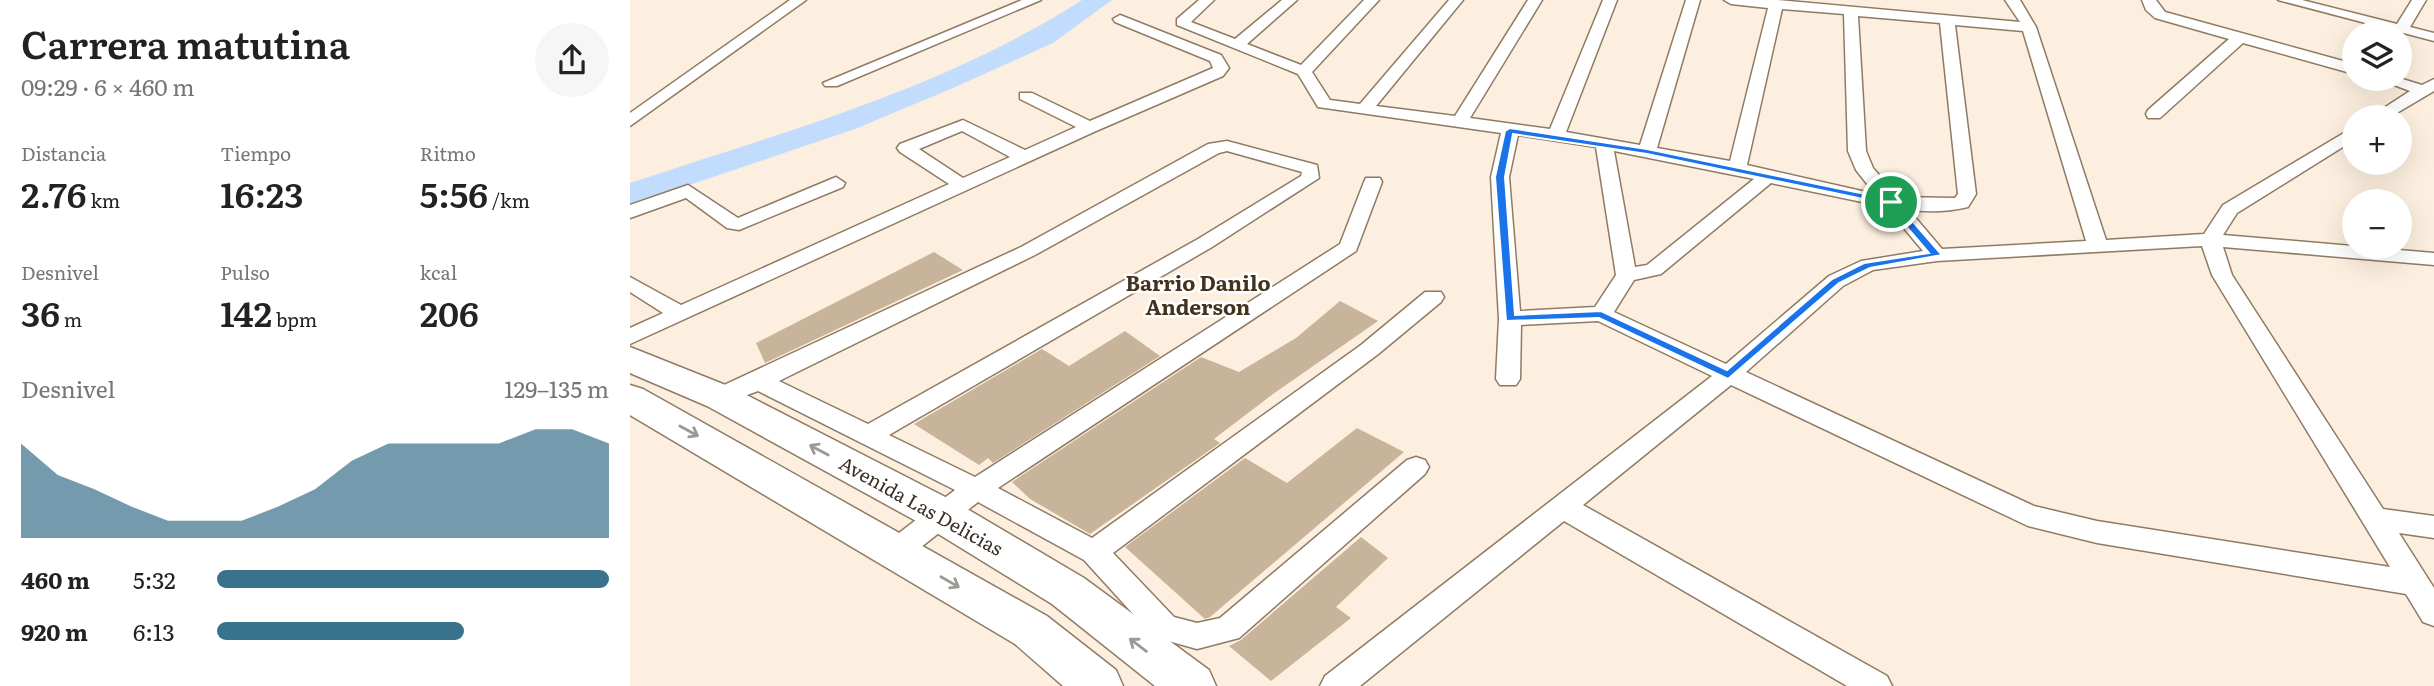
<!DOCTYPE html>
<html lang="es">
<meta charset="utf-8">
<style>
:root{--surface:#fff;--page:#f6f6f6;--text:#222;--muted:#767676;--accent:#38728b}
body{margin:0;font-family:Literata,serif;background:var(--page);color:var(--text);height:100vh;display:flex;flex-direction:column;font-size:26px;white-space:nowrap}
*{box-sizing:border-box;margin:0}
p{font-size:23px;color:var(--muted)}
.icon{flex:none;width:38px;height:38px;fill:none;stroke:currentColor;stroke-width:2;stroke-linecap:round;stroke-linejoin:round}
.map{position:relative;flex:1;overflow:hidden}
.panel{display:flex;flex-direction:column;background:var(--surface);width:630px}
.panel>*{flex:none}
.fabs{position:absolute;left:1712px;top:21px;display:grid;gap:14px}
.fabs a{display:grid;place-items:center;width:70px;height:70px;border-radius:50%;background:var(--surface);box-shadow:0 7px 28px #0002;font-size:35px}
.pin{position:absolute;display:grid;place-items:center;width:60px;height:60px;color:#fff;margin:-30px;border:4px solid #fff;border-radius:50%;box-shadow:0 2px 7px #0007}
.round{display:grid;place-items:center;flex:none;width:74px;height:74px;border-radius:37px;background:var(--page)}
.summary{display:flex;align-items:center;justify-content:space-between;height:119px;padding:0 21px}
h1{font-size:38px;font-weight:600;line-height:52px}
.metrics{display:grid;grid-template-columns:repeat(3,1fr);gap:10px;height:119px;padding:7px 21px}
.metrics div{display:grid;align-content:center}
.metrics b{font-size:35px;font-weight:600}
.metrics small{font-size:19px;font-weight:400}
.metrics p{font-size:19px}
.chart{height:196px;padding:14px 21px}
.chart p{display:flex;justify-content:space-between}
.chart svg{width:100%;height:126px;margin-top:7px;fill:var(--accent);opacity:.7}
ul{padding:0 21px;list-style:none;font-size:23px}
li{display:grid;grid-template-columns:112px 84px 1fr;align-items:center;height:52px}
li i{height:18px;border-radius:9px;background:var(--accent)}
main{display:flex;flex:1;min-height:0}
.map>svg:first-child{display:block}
</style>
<main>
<section class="panel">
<div class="summary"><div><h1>Carrera matutina</h1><p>09:29 · 6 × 460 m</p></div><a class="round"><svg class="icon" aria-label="share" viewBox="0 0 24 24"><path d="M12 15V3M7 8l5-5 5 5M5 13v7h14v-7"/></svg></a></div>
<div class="metrics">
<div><p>Distancia</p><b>2.76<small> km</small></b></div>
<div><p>Tiempo</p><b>16:23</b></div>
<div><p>Ritmo</p><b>5:56<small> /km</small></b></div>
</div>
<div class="metrics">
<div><p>Desnivel</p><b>36<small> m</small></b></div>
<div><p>Pulso</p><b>142<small> bpm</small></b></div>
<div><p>kcal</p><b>206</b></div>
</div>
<div class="chart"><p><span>Desnivel</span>129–135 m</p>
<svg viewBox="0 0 160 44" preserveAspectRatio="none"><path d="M0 44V11L10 22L20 27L30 33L40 38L50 38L60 38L70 33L80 27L90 17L100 11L110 11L120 11L130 11L140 6L150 6L160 11V44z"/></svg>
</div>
<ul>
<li><b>460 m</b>5:32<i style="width:100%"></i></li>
<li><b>920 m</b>6:13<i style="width:63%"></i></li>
</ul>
</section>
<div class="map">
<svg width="1804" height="686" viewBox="0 0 1804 686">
<rect width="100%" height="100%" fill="#fcefdf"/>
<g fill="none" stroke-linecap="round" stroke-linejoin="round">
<!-- river -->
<path fill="#c2dcfe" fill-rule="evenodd" d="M 452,0 L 482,0 L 423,43 L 323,88 L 225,129 L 0,205 L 0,183 C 153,132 316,88 452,0 Z"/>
</g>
<!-- building -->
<g fill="#c8b49a">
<polygon points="304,252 333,270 135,363 126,343"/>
<polygon points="710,301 748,321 643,394 584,439 590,443 460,534 400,499 382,482 571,357 609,372 666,338"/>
<polygon points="495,331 530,356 363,463 358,458 349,465 284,424 412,349 439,366"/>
<polygon points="727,428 774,452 580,617 575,619 495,547 615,458 657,483"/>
<polygon points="731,537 758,558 706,607 721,618 641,681 599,646 611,640"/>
</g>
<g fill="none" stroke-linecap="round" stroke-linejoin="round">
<defs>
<g id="street">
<polygon points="160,0 176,0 0,126 0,113"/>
<polygon points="392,0 411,0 207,86 195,86 193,83"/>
<path d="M 569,0 L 584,0 L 561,22 L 605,39 L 652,0 L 667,0 L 617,44 L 671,65 L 734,0 L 749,0 L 682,72 L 700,100 L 730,104 L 819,0 L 833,0 L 746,106 L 825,116 L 898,0 L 912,0 L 840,118 L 920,129 L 973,0 L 987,0 L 936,132 L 1010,145 L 1056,0 L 1070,0 L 1027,148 L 1100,161 L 1138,8 L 1101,4 L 1094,0 L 1147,0 L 1390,22 L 1375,0 L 1390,0 L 1406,27 L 1476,240 L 1574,234 L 1593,205 L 1724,127 L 1724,140 L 1607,213 L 1593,235 L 1804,253 L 1804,265 L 1593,247 L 1602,275 L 1753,509 L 1804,516 L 1804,538 L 1769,533 L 1804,588 L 1804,626 L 1793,622 L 1776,594 L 1467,543 L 1398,526 L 1101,385 L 953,505 L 1257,676 L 1262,686 L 1217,686 L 934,521 L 730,686 L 690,686 L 695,676 L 1082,376 L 968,321 L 891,325 L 890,379 L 886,385 L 870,385 L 866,379 L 869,319 L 861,177 L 871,133 L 688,107 L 668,74 L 547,25 L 547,19 ZM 1152,9 L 1214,14 L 1218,151 L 1226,170 L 1245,194 L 1117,165 ZM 1228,16 L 1310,23 L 1328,194 L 1325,198 L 1268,197 L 1243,168 L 1236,151 ZM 1325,25 L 1393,31 L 1456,241 L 1312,249 L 1279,210 C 1299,212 1318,212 1338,207 L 1346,194 ZM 888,135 L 966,147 L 986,275 L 965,307 L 890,311 L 879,177 ZM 984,151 L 1124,179 L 1017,265 L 1005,267 ZM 1141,183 L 1256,207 L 1293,251 L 1231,261 L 1199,276 L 1096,364 L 984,312 L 1004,280 L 1031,274 ZM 1572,246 L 1582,275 L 1760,567 L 1467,521 L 1404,506 L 1116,372 L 1213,286 L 1243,270 L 1307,261 Z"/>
<polygon points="1512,0 1526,0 1535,12 1724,64 1724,74 1613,43 1530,118 1518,118 1516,114 1518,110 1599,39 1525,18 1516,10"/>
<polygon points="1648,0 1672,0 1767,24 1782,0 1796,0 1780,27 1804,33 1804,41"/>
<path d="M 490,15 L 591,55 L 599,68 L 593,76 L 466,131 L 0,344 L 0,328 L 33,313 L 0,292 L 0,277 L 51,305 L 319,184 L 270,152 L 267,148 L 270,144 L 333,120 L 395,150 L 446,127 L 390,99 L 390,93 L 402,93 L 460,121 L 583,68 L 580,61 L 485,22 L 483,19 ZM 332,131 L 380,157 L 333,178 L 289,149 Z"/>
<polygon points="1769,78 1792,85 1804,79 1804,91 1760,117 1740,117 1780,91 1748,79"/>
<path d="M 597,141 L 687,165 L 689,178 L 582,247 L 259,435 L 345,477 L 710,244 L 734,182 L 736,178 L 750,178 L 752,182 L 726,251 L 368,488 L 462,538 L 731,345 L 795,292 L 811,292 L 814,297 L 811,302 L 747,355 L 483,553 L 544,617 L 567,623 L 590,618 L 777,460 L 786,457 L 795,460 L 799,467 L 795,474 L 609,638 L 567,649 L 524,637 L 454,560 L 348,502 L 276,559 L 266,562 L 256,559 L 252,551 L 256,543 L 325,490 L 128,391 L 90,405 L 81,403 L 78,397 L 81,391 L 391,247 L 578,144 ZM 597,151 L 672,172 L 671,176 L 568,239 L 238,424 L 149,381 L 405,255 L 589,153 Z"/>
<polygon points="206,177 215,183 213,187 109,230 97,228 56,198 0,218 0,205 58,185 108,218"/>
</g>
<g id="primary">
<polygon points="0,347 103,388 327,503 454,578 579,670 586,686 525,686 422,604 297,527 77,406 0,373"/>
<polygon points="0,385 13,389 417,616 486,670 493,686 433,686 385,644 0,415"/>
</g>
</defs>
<!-- street casing -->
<use href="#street" stroke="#8f7b63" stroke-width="3"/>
<!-- primary casing -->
<use href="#primary" stroke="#8f7b63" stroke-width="3"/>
<!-- street -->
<use href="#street" fill="#fff" fill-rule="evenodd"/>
<!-- primary -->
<use href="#primary" fill="#fff" fill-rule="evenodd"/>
</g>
<!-- one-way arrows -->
<defs><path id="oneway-shaft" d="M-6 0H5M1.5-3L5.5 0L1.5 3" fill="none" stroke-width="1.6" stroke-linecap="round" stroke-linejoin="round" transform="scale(1.75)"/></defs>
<g stroke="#9c9892">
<use href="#oneway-shaft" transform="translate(59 431) rotate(29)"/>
<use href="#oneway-shaft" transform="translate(189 450) rotate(-152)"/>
<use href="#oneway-shaft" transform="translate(320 582) rotate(30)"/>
<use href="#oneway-shaft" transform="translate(508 645) rotate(-143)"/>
</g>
<!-- route -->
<path fill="#1a73e8" stroke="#fff" stroke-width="2" fill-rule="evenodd" d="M 880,128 L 1017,149 L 1264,200 L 1312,255 L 1240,268 L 1209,283 L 1098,379 L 969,318 L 876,321 L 865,177 L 875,131 ZM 883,134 L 1017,154 L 1257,204 L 1299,253 L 1234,263 L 1202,279 L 1097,370 L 971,311 L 885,315 L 875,177 Z"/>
<g text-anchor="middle" stroke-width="5" stroke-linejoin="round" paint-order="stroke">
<!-- street labels -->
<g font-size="19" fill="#393026" stroke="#fff">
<text transform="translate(291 506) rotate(29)" y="7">Avenida Las Delicias</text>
</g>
<!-- neighbourhood labels -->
<g font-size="21" font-weight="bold" fill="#43321c" stroke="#fff">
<text x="568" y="291">Barrio Danilo<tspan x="568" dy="24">Anderson</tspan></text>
</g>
</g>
</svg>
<div class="fabs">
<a><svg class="icon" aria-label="layers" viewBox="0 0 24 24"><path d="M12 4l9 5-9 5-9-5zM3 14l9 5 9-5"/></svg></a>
<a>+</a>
<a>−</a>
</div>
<div class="pin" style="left:1261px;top:202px;background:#1e9e55"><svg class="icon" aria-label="arrive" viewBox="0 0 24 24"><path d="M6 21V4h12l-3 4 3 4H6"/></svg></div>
</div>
</main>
